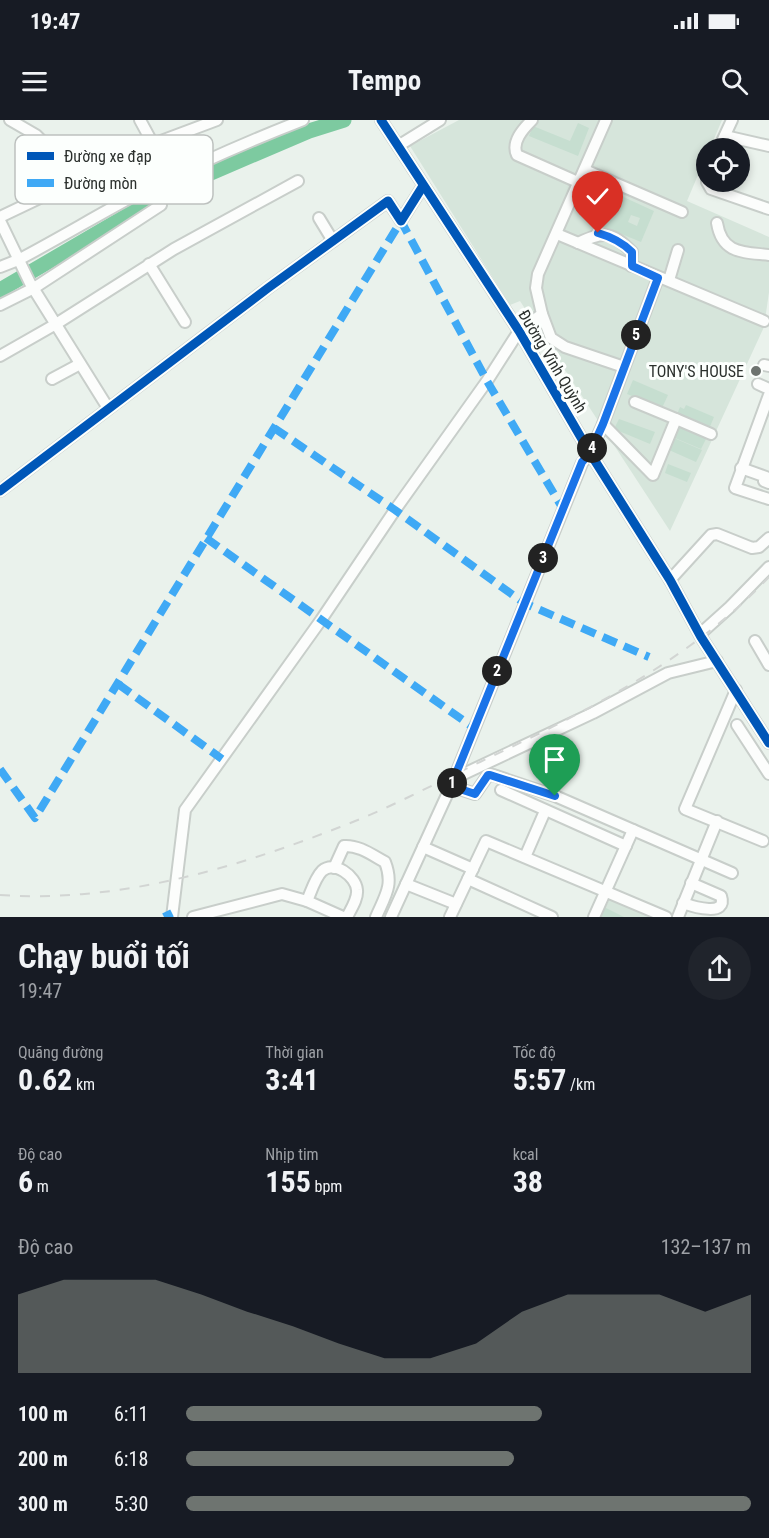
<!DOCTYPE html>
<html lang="vi">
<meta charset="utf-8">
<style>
:root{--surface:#171b24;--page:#20242c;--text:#f1f3f6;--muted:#9ea1a6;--accent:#6e7470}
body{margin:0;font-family:"Roboto Condensed",sans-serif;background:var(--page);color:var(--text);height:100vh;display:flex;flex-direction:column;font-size:22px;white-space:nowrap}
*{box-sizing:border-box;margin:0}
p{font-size:20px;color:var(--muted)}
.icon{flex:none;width:33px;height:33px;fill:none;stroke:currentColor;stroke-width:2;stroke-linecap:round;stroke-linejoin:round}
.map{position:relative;height:797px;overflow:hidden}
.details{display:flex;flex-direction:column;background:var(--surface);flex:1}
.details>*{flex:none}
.buttons{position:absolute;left:696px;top:18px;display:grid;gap:12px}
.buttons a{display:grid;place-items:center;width:54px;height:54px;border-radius:50%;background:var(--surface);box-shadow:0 3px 9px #0003;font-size:30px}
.pin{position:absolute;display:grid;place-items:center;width:51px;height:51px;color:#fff;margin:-62px -26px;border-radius:50% 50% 50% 0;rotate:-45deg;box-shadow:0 0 6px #0007}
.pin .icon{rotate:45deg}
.km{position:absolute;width:30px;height:30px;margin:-15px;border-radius:50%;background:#222;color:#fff;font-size:16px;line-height:30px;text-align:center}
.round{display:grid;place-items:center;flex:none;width:63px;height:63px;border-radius:32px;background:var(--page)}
.headline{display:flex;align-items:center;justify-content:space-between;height:102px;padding:0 18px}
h1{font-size:33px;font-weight:700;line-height:45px}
.stats{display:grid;grid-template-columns:repeat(3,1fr);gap:9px;height:102px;padding:6px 18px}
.stats div{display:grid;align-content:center}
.stats b{font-size:30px;font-weight:700}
.stats small{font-size:16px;font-weight:400}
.stats p{font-size:16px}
.chart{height:168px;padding:12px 18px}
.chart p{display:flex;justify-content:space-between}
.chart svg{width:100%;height:108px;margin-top:6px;fill:var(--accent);opacity:.7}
ul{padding:0 18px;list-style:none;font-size:20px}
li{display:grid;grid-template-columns:96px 72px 1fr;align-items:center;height:45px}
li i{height:15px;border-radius:8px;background:var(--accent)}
.status{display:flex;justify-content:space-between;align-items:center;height:42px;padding:0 30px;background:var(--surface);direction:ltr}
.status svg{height:16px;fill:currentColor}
header{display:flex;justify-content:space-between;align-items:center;height:78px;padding:0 18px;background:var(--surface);font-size:27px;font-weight:700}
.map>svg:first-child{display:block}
</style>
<div class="status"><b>19:47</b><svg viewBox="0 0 49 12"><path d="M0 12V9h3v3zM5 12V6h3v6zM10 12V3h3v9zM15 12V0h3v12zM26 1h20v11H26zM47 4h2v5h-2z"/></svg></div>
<header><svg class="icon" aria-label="menu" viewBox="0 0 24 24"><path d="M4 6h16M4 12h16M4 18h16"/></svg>Tempo<svg class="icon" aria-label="search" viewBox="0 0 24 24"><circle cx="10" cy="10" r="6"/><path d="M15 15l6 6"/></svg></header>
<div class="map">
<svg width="769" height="797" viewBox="0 0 769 797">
<rect width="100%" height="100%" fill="#eaf2ec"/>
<!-- built -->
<g fill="#d6e5db">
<polygon points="459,0 722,0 710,28 706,28 706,36 687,81 769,117 769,172 764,207 670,411 520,181 510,185 410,26"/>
<polygon points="610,778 656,797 601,797"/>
</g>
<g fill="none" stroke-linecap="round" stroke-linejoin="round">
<!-- river -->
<polyline stroke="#7dcaa0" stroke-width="15" points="0,170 169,71 309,11 344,0"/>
</g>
<!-- building -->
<g fill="#c6ded0" fill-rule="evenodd">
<polygon points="578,3 589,8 578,36 529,16 533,6 570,21"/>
<path d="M 598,68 L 618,76 L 619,75 L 654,91 L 641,122 L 619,113 L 618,116 L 607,111 L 608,109 L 585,99 ZM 603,83 L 613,87 L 610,95 L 600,91 ZM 631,95 L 640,98 L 637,106 L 628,102 Z"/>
<polygon points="633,260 668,275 662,288 627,274"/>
<polygon points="686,285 714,297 709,309 676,297 680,287 684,289"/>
<polygon points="619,299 655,312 650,324 614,309"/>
<polygon points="680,306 707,317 701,329 675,318"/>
<polygon points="674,318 702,330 696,342 669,330"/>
<polygon points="668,344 691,353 687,362 665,353"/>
<polygon points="604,787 624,797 599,797"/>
</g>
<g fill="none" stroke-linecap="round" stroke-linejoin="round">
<defs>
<g id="minor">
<polyline points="10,0 36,15 43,22 69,65"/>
<polyline points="140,0 153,24"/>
<polyline points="381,0 519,211 590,333 670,460 701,517 769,623"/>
<path d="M 532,0 C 523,9 511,22 517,35 L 580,63"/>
<polyline points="725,16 769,26"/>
<polyline points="398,26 440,0"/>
<polyline points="719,28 732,0"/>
<polyline points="585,50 682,92"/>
<polyline points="707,62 711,69 769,89"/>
<polyline points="0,97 153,24 217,0"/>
<polyline points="319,98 333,121"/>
<polyline points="0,101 30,163 108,288"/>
<path d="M 717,103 C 722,134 743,132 769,135"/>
<polyline points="557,114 764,201"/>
<path d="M 578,123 C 604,111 611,111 632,132 L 631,146"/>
<polyline points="149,144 185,202"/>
<path d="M 0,147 L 18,140 C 60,118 101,93 143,71 C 195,45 249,21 303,0"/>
<polyline points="669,160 678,130"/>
<polyline points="0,185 34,168 161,85"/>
<polyline points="542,194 551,218 565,227 624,247"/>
<polyline points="0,236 56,204 174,129 298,61"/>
<polyline points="764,245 769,246"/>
<polyline points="52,259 80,244"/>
<polyline points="758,264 769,269"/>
<polyline points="769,275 735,368 769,379"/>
<polyline points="676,299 711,314"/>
<polyline points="603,304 653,355 676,299 635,282"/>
<polyline points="741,348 766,357 764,361 769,363"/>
<polyline points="0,371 268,168 388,81 401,101 423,66"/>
<polyline points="670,460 711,415 717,414 752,428 759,427 769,418"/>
<polyline points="700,514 730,487 769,447"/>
<polyline points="755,521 769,545"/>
<polyline points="736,570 685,689 763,721"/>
<polyline points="737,605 769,654"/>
<polyline points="453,659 593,593 668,553 717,541"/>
<polyline points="451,666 475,674 488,655 493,655 555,676 732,753"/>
<polyline points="501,670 626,726"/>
<polyline points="423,727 473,749"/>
<polyline points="525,737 545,691"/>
<path d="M 334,748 L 344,726 C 359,725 372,735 385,742 C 394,765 385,776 376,797"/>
<polyline points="468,759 552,797"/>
<polyline points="406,764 456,784"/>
<path d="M 307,781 C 311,772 315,758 322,751 C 334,740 356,756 357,770 C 358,779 351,789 347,797"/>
<path d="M 683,783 C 694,787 728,797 721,776 L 691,763"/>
<polyline points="172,797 185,690 321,500 395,390 487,261 519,211 542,194 536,168 538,154 606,0"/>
<polyline points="193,797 282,774 307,781 343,797"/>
<polyline points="391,797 451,666 582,343 590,333 603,304 658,158"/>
<polyline points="450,797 486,721 666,797"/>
<polyline points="594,797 633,710"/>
<polyline points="678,797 717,701"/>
</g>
</defs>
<!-- minor casing -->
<use href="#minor" stroke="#c8ceca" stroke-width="14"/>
<!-- minor -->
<use href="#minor" stroke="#fcfdfc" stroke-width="10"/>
<!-- rail -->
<path stroke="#d2d5d3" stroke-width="2" stroke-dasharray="10 10" stroke-linecap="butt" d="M 0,775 C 117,783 233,749 340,707 C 388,689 434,664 480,642 C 583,593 690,541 769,457"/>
<!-- quiet -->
<g stroke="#3fa9f5" stroke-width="8" stroke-dasharray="15 8" stroke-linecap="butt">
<polyline points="274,308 395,390 524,483 649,537"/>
<polyline points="206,418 474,608"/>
<polyline points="118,564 222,639"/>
<polyline points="0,649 35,698 401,101 487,261 563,389"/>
<polyline points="164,797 172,793"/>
</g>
<defs>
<g id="cycleway">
<polyline points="381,0 519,211 590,333 670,460 701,517 769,623"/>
<polyline points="0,371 268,168 388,81 401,101 423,66"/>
</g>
</defs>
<!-- cycleway casing -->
<use href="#cycleway" stroke="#fcfffd" stroke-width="13"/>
<!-- cycleway -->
<use href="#cycleway" stroke="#0057b8" stroke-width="9"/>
</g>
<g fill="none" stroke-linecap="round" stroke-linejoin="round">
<defs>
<path id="route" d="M 555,676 L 490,655 L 488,655 L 475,674 L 451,666 L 582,342 L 590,333 L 603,304 L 658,158 L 632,146 L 632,132 C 622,122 612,117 598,113"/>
</defs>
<!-- route casing -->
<use href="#route" stroke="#fff" stroke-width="12"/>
<!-- route -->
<use href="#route" stroke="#1a73e8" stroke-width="8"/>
</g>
<!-- markers -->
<circle fill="#6e7470" stroke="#fcfffd" stroke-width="2" cx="756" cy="251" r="6"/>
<g text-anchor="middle" stroke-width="6" stroke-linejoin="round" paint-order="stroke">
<!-- street labels -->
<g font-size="16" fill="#2b302d" stroke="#fcfffd">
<text transform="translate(553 241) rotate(59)" y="6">Đường Vĩnh Quỳnh</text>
</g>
<!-- poi labels -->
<g font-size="16" fill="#2b302d" stroke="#fcfffd" text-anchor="end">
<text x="744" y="257">TONY'S HOUSE</text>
</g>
</g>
<!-- legend -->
<rect x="15" y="15" width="198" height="69" rx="9" fill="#fcfffd" stroke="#bdc1bf" stroke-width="1.5"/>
<rect x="27" y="32" width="27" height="8" fill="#0057b8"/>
<rect x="27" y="59" width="27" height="8" fill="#3fa9f5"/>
<g font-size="16" fill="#2b302d">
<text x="64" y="42">Đường xe đạp</text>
<text x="64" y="69">Đường mòn</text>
</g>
</svg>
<div class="buttons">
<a><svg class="icon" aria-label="locate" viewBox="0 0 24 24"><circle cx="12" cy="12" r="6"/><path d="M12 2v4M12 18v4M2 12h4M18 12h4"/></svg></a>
</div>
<div class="pin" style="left:555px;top:676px;background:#1e9e55"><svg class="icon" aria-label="arrive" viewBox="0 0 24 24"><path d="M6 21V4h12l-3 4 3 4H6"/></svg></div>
<div class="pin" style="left:598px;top:113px;background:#d93025"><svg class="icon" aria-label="check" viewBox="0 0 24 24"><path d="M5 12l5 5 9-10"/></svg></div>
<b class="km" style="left:452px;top:663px">1</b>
<b class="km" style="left:497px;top:551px">2</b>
<b class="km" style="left:543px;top:438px">3</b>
<b class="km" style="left:592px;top:328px">4</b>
<b class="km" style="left:636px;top:215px">5</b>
</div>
<section class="details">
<div class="headline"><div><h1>Chạy buổi tối</h1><p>19:47</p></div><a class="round"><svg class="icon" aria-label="share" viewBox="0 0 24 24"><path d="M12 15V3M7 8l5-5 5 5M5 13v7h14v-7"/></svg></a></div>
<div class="stats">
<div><p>Quãng đường</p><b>0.62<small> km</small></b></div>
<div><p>Thời gian</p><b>3:41</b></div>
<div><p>Tốc độ</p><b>5:57<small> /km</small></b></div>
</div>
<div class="stats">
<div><p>Độ cao</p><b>6<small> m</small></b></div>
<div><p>Nhịp tim</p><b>155<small> bpm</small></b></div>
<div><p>kcal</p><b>38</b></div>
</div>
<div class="chart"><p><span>Độ cao</span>132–137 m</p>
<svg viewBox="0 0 160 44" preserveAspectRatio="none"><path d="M0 44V12L10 6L20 6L30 6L40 12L50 19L60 25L70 32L80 38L90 38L100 32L110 19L120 12L130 12L140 12L150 19L160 12V44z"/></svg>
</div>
<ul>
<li><b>100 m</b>6:11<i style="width:63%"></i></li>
<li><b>200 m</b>6:18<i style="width:58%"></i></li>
<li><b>300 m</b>5:30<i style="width:100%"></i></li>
</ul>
</section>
